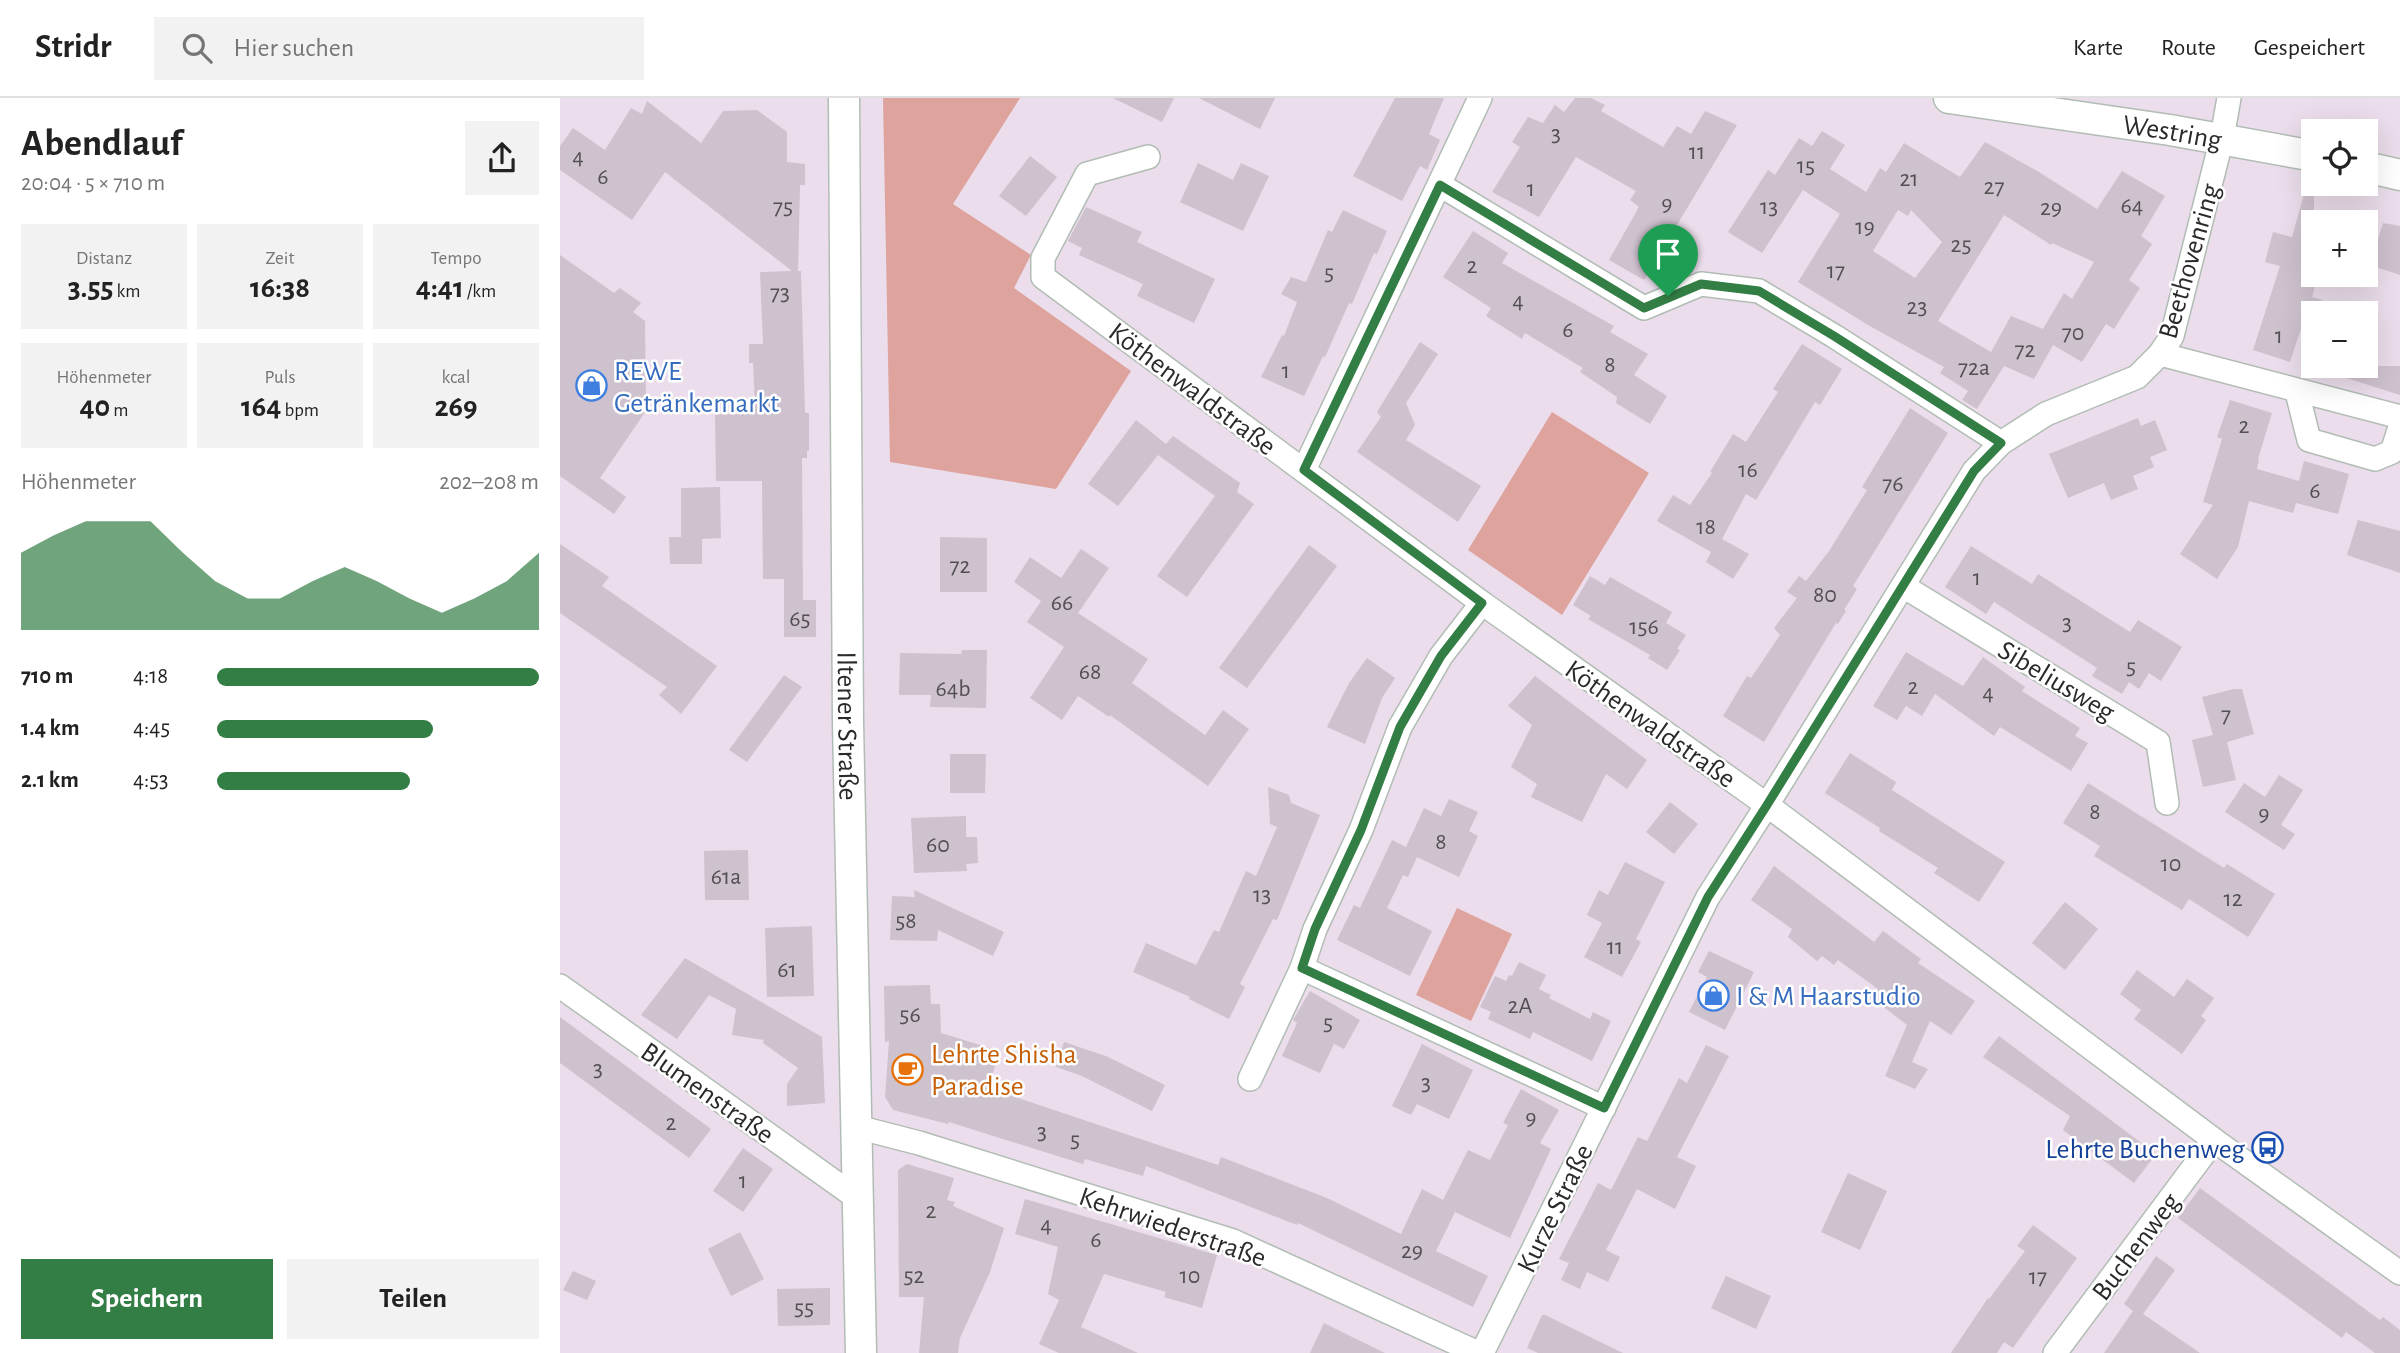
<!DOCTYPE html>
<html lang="de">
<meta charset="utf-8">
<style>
:root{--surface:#fff;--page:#f2f2f2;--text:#222;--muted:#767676;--line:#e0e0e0;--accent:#337e45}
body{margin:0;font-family:"Alegreya Sans",sans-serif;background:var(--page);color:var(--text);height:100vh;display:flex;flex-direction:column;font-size:26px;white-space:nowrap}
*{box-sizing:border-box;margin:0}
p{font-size:23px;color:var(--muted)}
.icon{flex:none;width:38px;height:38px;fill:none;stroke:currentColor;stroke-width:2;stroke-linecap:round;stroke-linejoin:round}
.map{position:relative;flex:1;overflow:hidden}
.drawer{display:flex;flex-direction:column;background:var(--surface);width:560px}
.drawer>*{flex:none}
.fabs{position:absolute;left:1741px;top:21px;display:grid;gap:14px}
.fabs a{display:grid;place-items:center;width:77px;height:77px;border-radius:0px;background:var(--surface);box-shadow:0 7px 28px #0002;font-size:35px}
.pin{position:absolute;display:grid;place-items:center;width:60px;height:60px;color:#fff;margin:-72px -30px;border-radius:50% 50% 50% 0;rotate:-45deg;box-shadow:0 0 7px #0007}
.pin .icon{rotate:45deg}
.round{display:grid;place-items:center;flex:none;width:74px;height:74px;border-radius:0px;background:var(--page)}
.head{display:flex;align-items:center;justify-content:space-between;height:119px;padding:0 21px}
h1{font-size:38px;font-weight:700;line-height:52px}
.metrics{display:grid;grid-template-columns:repeat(3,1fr);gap:10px;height:119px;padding:7px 21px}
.metrics div{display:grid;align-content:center;border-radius:0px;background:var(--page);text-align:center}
.metrics b{font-size:30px;font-weight:700}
.metrics small{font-size:19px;font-weight:400}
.metrics p{font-size:19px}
.chart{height:196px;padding:14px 21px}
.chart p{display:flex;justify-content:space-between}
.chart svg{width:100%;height:126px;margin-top:7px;fill:var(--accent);opacity:.7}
.cta{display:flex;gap:14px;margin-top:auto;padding:14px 21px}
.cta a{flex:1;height:80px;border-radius:0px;background:var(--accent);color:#fff;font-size:28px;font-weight:700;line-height:80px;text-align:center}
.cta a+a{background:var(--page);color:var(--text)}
ul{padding:0 21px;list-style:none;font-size:23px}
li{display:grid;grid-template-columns:112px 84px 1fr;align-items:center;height:52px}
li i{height:18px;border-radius:9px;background:var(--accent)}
header{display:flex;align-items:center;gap:42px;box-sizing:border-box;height:98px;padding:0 35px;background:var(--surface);border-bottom:2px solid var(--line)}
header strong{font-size:33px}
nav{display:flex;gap:38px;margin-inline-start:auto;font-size:24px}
.search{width:490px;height:63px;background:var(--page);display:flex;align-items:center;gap:18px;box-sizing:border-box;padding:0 24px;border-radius:0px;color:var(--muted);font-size:26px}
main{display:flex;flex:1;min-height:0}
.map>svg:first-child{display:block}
</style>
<header>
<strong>Stridr</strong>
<div class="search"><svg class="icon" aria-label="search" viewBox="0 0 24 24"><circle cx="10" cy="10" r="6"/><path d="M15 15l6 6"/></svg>Hier suchen</div>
<nav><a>Karte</a><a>Route</a><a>Gespeichert</a></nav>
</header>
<main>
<section class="drawer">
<div class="head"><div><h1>Abendlauf</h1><p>20:04 · 5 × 710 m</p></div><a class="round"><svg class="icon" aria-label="share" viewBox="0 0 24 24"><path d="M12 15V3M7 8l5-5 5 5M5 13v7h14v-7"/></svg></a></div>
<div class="metrics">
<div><p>Distanz</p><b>3.55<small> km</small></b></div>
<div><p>Zeit</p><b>16:38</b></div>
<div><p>Tempo</p><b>4:41<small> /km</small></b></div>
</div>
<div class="metrics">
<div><p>Höhenmeter</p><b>40<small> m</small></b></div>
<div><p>Puls</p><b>164<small> bpm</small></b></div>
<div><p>kcal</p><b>269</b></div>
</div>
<div class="chart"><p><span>Höhenmeter</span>202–208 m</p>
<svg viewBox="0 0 160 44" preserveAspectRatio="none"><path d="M0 44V17L10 11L20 6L30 6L40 6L50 17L60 27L70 33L80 33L90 27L100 22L110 27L120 33L130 38L140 33L150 27L160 17V44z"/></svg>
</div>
<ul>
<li><b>710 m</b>4:18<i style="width:100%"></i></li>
<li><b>1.4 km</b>4:45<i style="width:67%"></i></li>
<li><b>2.1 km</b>4:53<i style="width:60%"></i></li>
</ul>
<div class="cta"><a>Speichern</a><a>Teilen</a></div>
</section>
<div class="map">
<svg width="1840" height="1255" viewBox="0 0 1840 1255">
<rect width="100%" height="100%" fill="#ebddeb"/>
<!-- green -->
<g fill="#dea39d">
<polygon points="323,0 460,0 393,106 471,157 454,190 571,273 496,391 330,364"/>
<polygon points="992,314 1089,375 1002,517 908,452"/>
<polygon points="897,810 952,836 911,923 856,897"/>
</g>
<!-- building -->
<g fill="#cec2ce" fill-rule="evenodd">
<polygon points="553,0 614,0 602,24"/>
<polygon points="639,0 715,0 700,31"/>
<polygon points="835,0 884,0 869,36 880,42 867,72 860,68 842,103 793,78"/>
<polygon points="1015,0 1031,0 1045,7 1041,13 1103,49 1117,28 1131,36 1145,13 1177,27 1084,182 1049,162 1079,109 1070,102 1076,93 1016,59 979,119 932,94 960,49 952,44 968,19 983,25 995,7 1004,14"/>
<polygon points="87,3 141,45 163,13 197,12 227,34 227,64 245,66 245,87 240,87 238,173 241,173 245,315 249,315 249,353 247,353 247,360 242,360 243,502 256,502 256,539 224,539 224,481 203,481 202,383 156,383 155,316 186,316 186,307 195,307 193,265 189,265 189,246 203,246 200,174 232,173 105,74 72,122 0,72 0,48 13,30 45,52 71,10 82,16"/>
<path d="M 1262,33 L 1285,47 L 1270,71 L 1306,94 L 1320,70 L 1326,74 L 1344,45 L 1400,79 L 1425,44 L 1479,74 L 1537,111 L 1562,73 L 1605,98 L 1581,138 L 1592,146 L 1569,182 L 1580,190 L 1554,231 L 1546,226 L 1522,264 L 1493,247 L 1474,281 L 1444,268 L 1417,311 L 1402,302 L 1408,293 L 1380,275 L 1384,269 L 1308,227 L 1238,184 L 1280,116 L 1243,92 L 1202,155 L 1168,134 L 1208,72 L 1215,77 L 1239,40 L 1252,48 ZM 1338,112 L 1348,118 L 1351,112 L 1382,144 L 1355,180 L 1313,153 ZM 1444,117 L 1491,147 L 1492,145 L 1534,164 L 1512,201 L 1504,195 L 1483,231 L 1451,218 L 1431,254 L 1378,223 Z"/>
<polygon points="470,58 497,79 466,118 439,98"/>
<polygon points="638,65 673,82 681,65 709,78 683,133 620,104"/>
<polygon points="1747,85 1754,86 1754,177 1758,177 1752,199 1762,202 1758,215 1754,215 1754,227 1743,224 1730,264 1693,252 1720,168 1705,164 1713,134 1732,139"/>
<polygon points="526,109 582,134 577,144 655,181 634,225 577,198 583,186 519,157 522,150 508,143"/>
<polygon points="783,112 827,133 817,156 814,155 792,206 789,205 765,259 763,258 744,298 701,279 722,237 724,238 737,204 721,196 731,179 746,184 768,132 772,134"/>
<polygon points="1823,125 1840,128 1840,177 1810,167"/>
<polygon points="913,133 948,155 942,165 1054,228 1050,234 1088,256 1074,277 1107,298 1090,326 1056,305 1057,299 1020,274 1023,270 965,235 962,241 926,218 931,210 883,179"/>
<polygon points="0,157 54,195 60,190 81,205 73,214 85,223 86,313 40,380 66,399 54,416 0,378"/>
<polygon points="860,244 878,256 846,305 855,327 846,342 921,388 898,424 797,354 821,319 817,314"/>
<polygon points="1242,246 1282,271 1260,307 1255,304 1196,402 1186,396 1162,441 1189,456 1173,481 1146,464 1151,454 1097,423 1113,397 1130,407 1152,375 1150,374 1173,336 1186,344 1218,294 1213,291"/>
<polygon points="1762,268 1840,268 1840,297 1761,272"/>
<polygon points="1670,302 1712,315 1698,361 1699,361 1697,371 1739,383 1744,363 1789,376 1778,416 1736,405 1733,415 1689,403 1678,449 1657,481 1620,456 1653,407 1643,404 1662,341 1657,339"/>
<polygon points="1350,310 1388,335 1293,488 1297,491 1284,512 1286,513 1278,526 1276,525 1204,644 1163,618 1187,578 1191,580 1220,537 1214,530 1237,500 1227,494 1239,478 1246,483 1269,453 1307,392 1302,389"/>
<polygon points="1578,320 1581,328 1595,322 1607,352 1590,359 1594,369 1573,378 1578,391 1551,402 1544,385 1508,400 1489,356"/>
<polygon points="576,322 606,346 613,338 680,385 677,394 694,406 627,499 597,478 655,398 598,357 558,408 528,386"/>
<polygon points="160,389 161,440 142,441 142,466 110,466 109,439 121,439 121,390"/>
<polygon points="1798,422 1840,433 1840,475 1787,457"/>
<polygon points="380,439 427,440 427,494 380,494"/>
<polygon points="0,446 49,479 42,488 157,568 121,616 99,597 107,589 0,515"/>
<polygon points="749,447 777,468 687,590 659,570"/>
<polygon points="1411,448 1472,486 1478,476 1570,534 1578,522 1622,549 1601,583 1589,575 1579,591 1569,584 1562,596 1532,578 1537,570 1434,504 1426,516 1385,489"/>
<polygon points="521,451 549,470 518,515 588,561 572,585 645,637 663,612 689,631 648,688 550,617 549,619 518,598 502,622 470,600 504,549 467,524 481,503 454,484 470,459 501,480"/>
<polygon points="1030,478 1045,487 1050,479 1112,514 1106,525 1126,537 1117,551 1120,552 1107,572 1088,560 1090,557 1028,521 1031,518 1013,507"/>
<polygon points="402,552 427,552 426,610 370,609 371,597 339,597 340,555 401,556"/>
<polygon points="1346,554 1403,588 1423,559 1465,589 1462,593 1520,630 1515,638 1528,645 1511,673 1440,629 1434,638 1375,596 1362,618 1346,608 1337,622 1313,608"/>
<polygon points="807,560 835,580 822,600 805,646 767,629 789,585"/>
<polygon points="224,577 242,589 187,664 169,652"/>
<polygon points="975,578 1087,662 1067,691 1046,676 1022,724 971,699 977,686 951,669 972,627 948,608"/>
<polygon points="1674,591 1682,591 1694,636 1667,644 1676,682 1643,689 1632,642 1653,637 1642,599"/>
<polygon points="1290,655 1336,684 1332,692 1445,764 1419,804 1374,775 1378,770 1319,733 1320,730 1265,695"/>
<polygon points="390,656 426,656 425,695 390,695"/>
<polygon points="1719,677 1743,692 1721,727 1735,736 1724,752 1665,714 1684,685 1705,699"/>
<polygon points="1528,685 1664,770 1667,766 1715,796 1688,839 1629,801 1622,812 1534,758 1540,748 1503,725"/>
<polygon points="708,689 729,697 731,705 760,717 717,822 713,821 680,886 685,889 669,921 629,901 630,899 573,874 586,845 636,867 654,832 659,834 686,773 696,778 717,729 710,726"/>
<polygon points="889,701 918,714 909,733 918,738 899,779 857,759 848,779 843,777 827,810 872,833 850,878 777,842 794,807 800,810 832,742 846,749 864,710 881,718"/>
<polygon points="1110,704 1138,726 1114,756 1086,734"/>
<polygon points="406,718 406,739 417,739 418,765 406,766 407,773 354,775 351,720"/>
<polygon points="188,752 189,802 145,802 144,753"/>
<polygon points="1065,764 1105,784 1076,841 1081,844 1062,879 1024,859 1042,825 1027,817 1039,792 1048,797"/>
<polygon points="1214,768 1314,844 1323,833 1361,861 1358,865 1415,903 1391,937 1370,923 1352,964 1368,971 1355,991 1325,978 1347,927 1312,900 1318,891 1278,862 1274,867 1262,858 1257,863 1228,839 1232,831 1191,802"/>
<polygon points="354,792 444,834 433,858 378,832 377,843 330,842 332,798 355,799"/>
<polygon points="1505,804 1538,831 1505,872 1472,845"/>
<polygon points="252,828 254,898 207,899 205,830"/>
<polygon points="1149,853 1194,874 1165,932 1129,914 1147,879 1138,874"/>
<polygon points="125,860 262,939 265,1005 227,1008 227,986 238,970 203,945 204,942 172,937 176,911 149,897 117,941 81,917"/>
<polygon points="959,864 986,877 979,891 991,897 989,900 1030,921 1033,914 1051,923 1032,963 973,934 970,941 928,921 931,914 920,909 935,878 946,883 949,877 952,878"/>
<polygon points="1577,872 1614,899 1627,881 1654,900 1641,918 1646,922 1622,956 1574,921 1581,912 1560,896"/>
<polygon points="370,887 371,906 380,906 381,935 440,953 428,990 658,1067 661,1059 767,1100 841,1136 862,1091 883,1102 908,1052 930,1062 948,1027 943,1025 961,991 999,1012 980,1045 991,1051 950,1140 895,1114 876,1153 928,1178 913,1209 738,1125 737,1127 586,1068 583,1078 525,1061 523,1066 389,1024 388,1026 333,1012 325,999 329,943 325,944 324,888"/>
<polygon points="750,893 800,922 784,951 774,946 760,975 722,958 737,925 733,922"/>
<polygon points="0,919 151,1031 129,1060 0,965"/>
<polygon points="1439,938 1596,1056 1574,1085 1503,1032 1510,1018 1423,959"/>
<polygon points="504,944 546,958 605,987 592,1013 522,978 496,969"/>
<polygon points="862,946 913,972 889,1021 857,1006 851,1017 832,1008"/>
<polygon points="1146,947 1169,958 1117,1059 1136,1068 1115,1111 1077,1091 1046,1152 1060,1159 1048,1184 1027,1174 1020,1191 1001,1182 1009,1165 999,1161 1038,1085 1051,1092 1078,1039 1087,1043 1119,980 1127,985"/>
<polygon points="183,1050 213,1071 183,1114 153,1093"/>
<polygon points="347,1066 394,1080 387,1102 395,1104 393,1108 444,1130 430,1174 400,1240 398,1255 359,1255 364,1199 339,1199 338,1072"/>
<polygon points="1288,1075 1327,1093 1300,1152 1261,1134"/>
<polygon points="1640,1090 1820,1222 1823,1219 1840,1232 1840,1255 1815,1255 1786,1234 1782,1240 1618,1120"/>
<polygon points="465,1101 657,1157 642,1210 604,1199 606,1194 544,1176 521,1229 578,1255 499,1255 479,1246 499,1202 488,1196 498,1149 455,1136"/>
<polygon points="1473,1127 1517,1160 1453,1250 1444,1244 1437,1255 1391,1255 1428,1200 1429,1201 1465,1153 1457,1148"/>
<polygon points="180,1134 204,1181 171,1198 148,1151"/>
<polygon points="1596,1158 1615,1172 1583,1216 1640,1255 1544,1255 1573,1213 1564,1206"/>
<polygon points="13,1173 36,1183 27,1202 3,1192"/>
<polygon points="1166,1178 1211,1198 1196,1231 1151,1210"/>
<polygon points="270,1190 270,1227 218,1228 217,1191"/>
<polygon points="982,1217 985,1217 1063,1255 978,1255 967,1250"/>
<polygon points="764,1225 786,1236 825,1255 750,1255"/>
</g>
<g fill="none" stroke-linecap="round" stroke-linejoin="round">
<defs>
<g id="minor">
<polyline points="588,59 527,76 483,160 483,179 922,505 1207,707 1654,1042 1840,1175"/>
<polyline points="880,87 1084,210 1141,186 1199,193 1274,238 1441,345"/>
<polyline points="1600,256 1840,319"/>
<polyline points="1737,294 1749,342 1815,361 1832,354 1840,329"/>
<polyline points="744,372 920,0"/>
<polyline points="1343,488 1598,644 1607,705"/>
<polyline points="742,870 1044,1010"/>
<polyline points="0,888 297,1100"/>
<polyline points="690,981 742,870 755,831 801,732 840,629 881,558 922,505"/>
<polyline points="297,1029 359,1045 673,1143 918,1255"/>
<polyline points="922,1255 1148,799 1207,707 1414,373 1441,345 1486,316 1577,279 1600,256 1612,238 1662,40 1669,0"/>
<polyline points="1495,1255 1654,1042"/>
</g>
<g id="tertiary">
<path id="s1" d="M 284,0 L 288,624 L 301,1255"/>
<path id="s2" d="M 1389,0 L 1610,32 L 1754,58"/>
<polyline points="1806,69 1840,77"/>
</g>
</defs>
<!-- minor casing -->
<use href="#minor" stroke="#b1bdb4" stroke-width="26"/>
<!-- tertiary casing -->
<use href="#tertiary" stroke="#b1bdb4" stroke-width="33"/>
<!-- minor -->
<use href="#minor" stroke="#fff" stroke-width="23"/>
<!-- tertiary -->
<use href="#tertiary" stroke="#fff" stroke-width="30"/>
</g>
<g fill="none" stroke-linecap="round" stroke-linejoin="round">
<defs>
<polygon id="route" points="880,87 1084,210 1141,186 1199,193 1274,238 1441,345 1414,373 1207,707 1148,799 1044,1010 742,870 755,831 801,732 840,629 881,558 922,505 744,372"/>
</defs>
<!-- route casing -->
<use href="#route" stroke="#fff" stroke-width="14"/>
<!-- route -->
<use href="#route" stroke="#337e45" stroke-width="9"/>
</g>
<!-- icons -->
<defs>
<symbol id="shop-ring" viewBox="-11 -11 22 22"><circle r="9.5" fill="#fff" stroke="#3f7fe0" stroke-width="1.5"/><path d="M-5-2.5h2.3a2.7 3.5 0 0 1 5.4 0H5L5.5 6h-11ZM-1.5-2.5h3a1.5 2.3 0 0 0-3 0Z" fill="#3f7fe0"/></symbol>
<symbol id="cafe-ring" viewBox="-11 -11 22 22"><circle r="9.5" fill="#fff" stroke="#e8710a" stroke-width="1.5"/><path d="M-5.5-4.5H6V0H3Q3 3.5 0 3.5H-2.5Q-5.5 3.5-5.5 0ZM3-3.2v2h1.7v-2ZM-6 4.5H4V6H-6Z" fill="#e8710a"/></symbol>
<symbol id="bus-ring" viewBox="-11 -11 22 22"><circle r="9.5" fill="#fff" stroke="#1a4fb4" stroke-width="1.5"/><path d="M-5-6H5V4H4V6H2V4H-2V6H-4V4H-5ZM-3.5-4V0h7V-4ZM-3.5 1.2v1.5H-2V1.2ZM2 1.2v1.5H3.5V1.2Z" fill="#1a4fb4"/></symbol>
</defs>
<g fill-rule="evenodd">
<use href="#shop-ring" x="14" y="270" width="35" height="35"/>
<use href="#shop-ring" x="1136" y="880" width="35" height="35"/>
<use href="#cafe-ring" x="330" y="954" width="35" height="35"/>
<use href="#bus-ring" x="1690" y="1032" width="35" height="35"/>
</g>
<g text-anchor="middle" stroke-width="5" stroke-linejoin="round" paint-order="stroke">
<!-- number labels -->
<g font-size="24" fill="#535053">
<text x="996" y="43">3</text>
<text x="1137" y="61">11</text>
<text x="18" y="66">4</text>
<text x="1246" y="75">15</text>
<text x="43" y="86">6</text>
<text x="1349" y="88">21</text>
<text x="1434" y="96">27</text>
<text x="971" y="98">1</text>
<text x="1107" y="113">9</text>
<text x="1572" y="115">64</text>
<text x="223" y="116">75</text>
<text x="1209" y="116">13</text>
<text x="1491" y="117">29</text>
<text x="1305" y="136">19</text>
<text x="1401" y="154">25</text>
<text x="912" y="175">2</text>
<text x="1276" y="180">17</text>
<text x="769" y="182">5</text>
<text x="220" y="202">73</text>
<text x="958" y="210">4</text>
<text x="1357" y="216">23</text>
<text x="1008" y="239">6</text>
<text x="1513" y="242">70</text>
<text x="1719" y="245">1</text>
<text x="1465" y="259">72</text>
<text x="1050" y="274">8</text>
<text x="1414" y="277">72a</text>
<text x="726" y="280">1</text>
<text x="1684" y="335">2</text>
<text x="1188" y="379">16</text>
<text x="1333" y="393">76</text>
<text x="1755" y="400">6</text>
<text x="1146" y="436">18</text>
<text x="400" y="475">72</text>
<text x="1417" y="487">1</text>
<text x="1265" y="504">80</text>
<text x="502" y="512">66</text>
<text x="240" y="528">65</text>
<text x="1507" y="532">3</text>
<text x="1084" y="536">156</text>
<text x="1571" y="576">5</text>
<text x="530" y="581">68</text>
<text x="1353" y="596">2</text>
<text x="393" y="598">64b</text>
<text x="1428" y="602">4</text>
<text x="1666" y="624">7</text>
<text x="1535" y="721">8</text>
<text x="1704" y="723">9</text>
<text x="881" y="751">8</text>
<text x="378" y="754">60</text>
<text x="1611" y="773">10</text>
<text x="166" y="786">61a</text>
<text x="702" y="804">13</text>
<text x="1673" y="808">12</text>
<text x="346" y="830">58</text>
<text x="1055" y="856">11</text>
<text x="227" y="879">61</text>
<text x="960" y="915">2A</text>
<text x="350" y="924">56</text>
<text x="768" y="932">5</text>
<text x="38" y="978">3</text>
<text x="866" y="992">3</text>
<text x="971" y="1027">9</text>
<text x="111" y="1032">2</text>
<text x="482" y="1041">3</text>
<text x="515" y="1049">5</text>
<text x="183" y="1090">1</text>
<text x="371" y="1120">2</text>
<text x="486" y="1134">4</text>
<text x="536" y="1149">6</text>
<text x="852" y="1160">29</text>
<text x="354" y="1185">52</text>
<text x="630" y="1185">10</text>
<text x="1478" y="1186">17</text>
<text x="244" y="1217">55</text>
</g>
<!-- street labels -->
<g font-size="28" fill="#2a2a2a" stroke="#fff">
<text dy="10" stroke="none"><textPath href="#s2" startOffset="226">Westring</textPath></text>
<text transform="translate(1628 163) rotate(-74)" y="10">Beethovenring</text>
<text transform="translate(633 290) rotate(37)" y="10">Köthenwaldstraße</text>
<text transform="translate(1497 582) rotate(31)" y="10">Sibeliusweg</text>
<text transform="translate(1091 625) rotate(35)" y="10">Köthenwaldstraße</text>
<text dy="10" stroke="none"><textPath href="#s1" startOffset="628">Iltener Straße</textPath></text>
<text transform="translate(148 994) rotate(35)" y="10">Blumenstraße</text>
<text transform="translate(994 1110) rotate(-64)" y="10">Kurze Straße</text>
<text transform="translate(613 1128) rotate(19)" y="10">Kehrwiederstraße</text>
<text transform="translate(1575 1148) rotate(-53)" y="10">Buchenweg</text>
</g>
<!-- shop labels -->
<g font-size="28" fill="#366cbe" stroke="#fff" text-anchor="start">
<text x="54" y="282">REWE<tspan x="54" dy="32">Getränkemarkt</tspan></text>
<text x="1176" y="907">I &amp; M Haarstudio</text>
</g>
<!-- food labels -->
<g font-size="28" fill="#c56008" stroke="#fff" text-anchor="start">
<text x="371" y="965">Lehrte Shisha<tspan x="371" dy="32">Paradise</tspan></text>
</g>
<!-- transit labels -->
<g font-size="28" fill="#164399" stroke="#fff" text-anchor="end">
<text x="1685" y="1060">Lehrte Buchenweg</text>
</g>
</g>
</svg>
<div class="fabs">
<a><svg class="icon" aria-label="locate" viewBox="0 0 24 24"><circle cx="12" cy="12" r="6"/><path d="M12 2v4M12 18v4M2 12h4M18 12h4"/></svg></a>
<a>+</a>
<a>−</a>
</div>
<div class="pin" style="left:1108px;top:198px;background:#1e9e55"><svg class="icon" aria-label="arrive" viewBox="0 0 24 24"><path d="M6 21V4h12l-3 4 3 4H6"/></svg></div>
</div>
</main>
